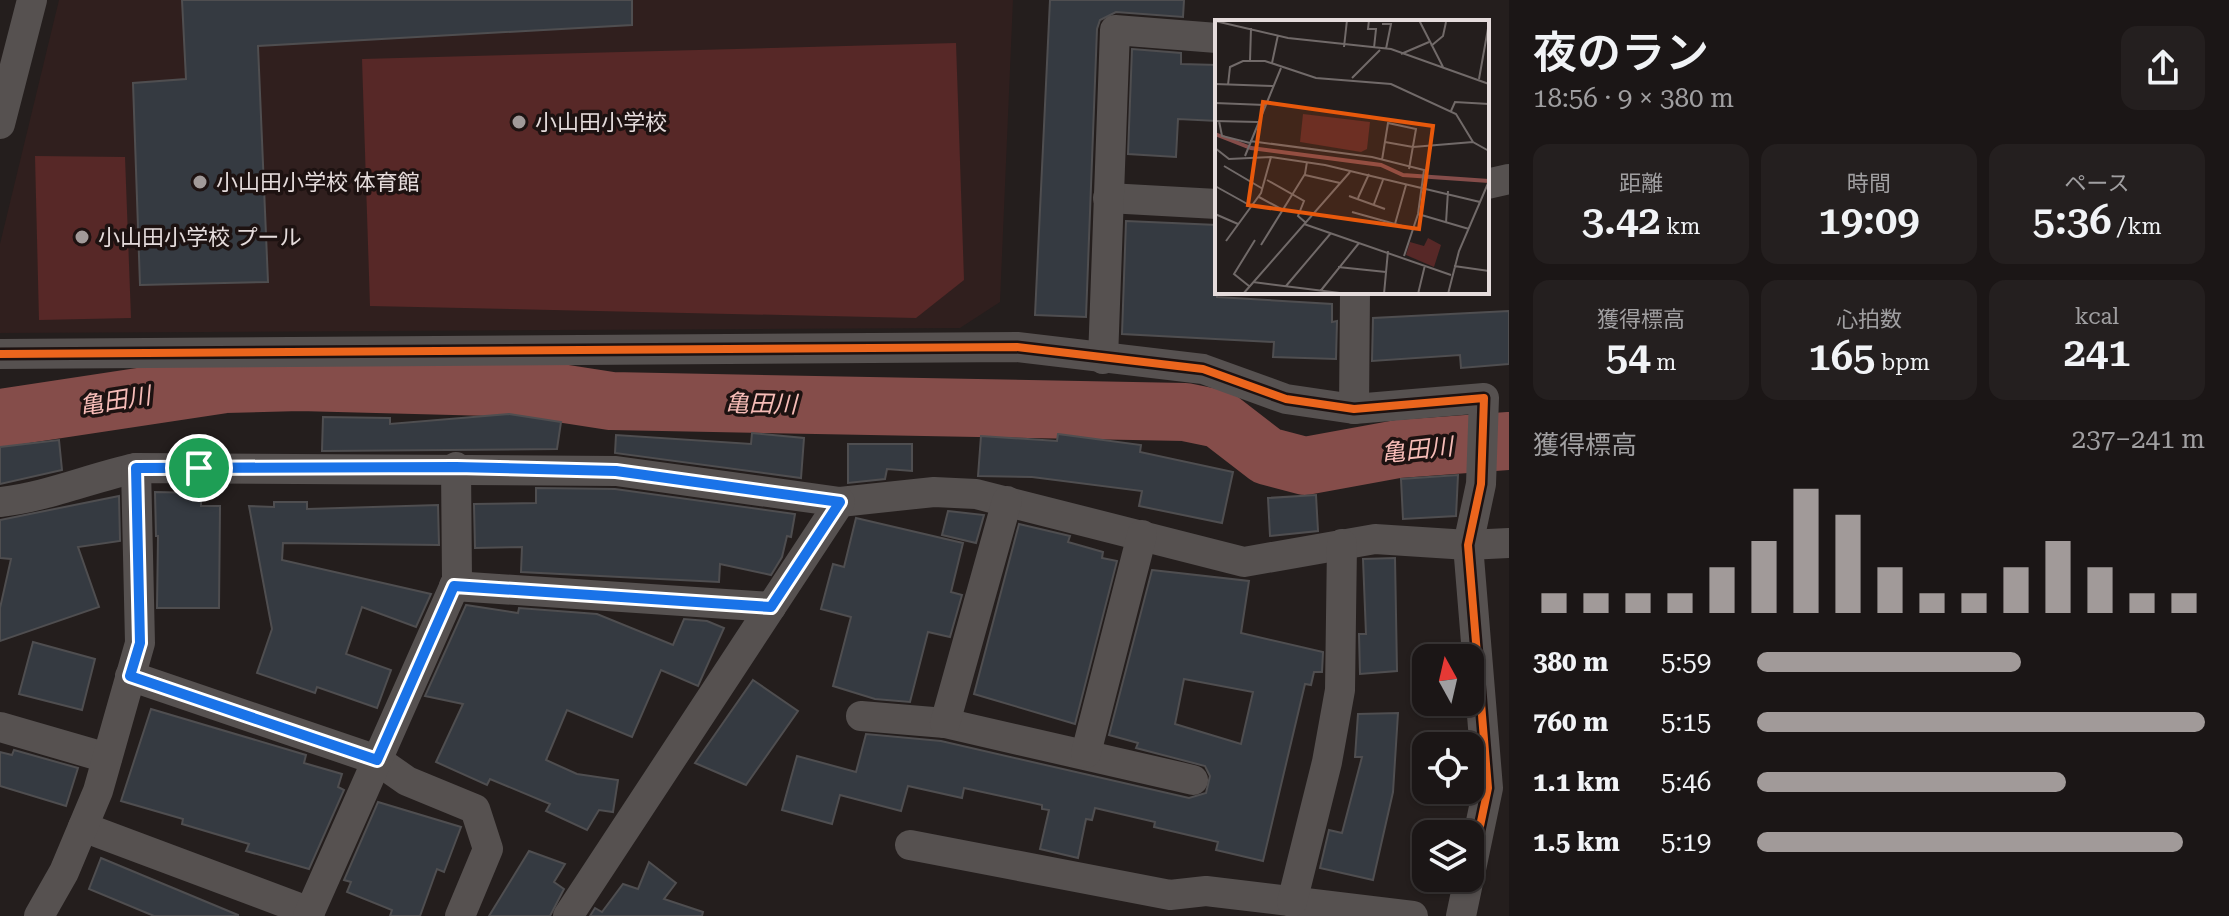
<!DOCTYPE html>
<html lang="ja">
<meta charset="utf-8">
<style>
:root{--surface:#1b1616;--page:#241f1f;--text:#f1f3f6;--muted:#a09fa1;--line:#393535;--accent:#a19a99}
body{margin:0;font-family:"Roboto Serif","Noto Sans JP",serif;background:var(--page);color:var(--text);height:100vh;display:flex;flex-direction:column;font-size:30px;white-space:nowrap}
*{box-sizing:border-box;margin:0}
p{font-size:26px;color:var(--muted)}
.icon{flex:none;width:44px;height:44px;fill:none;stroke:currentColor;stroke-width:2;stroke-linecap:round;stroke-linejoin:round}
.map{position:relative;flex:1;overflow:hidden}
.details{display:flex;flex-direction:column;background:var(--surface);width:720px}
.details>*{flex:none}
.needle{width:52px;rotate:352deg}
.controls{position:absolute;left:1412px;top:644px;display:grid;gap:16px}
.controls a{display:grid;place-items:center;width:72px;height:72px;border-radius:16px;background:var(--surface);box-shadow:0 2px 6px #0004,0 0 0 2px var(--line);font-size:40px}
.pin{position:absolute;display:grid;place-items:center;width:68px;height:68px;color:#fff;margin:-34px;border:4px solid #fff;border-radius:50%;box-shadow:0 2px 8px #0007}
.round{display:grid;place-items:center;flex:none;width:84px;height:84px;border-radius:16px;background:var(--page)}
.headline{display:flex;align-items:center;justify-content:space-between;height:136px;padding:0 24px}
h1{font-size:44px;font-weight:600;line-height:60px}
.stats{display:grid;grid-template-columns:repeat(3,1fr);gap:12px;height:136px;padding:8px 24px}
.stats div{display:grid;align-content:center;border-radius:16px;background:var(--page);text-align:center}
.stats b{font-size:40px;font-weight:600}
.stats small{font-size:22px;font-weight:400}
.stats p{font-size:22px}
.chart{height:224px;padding:16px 24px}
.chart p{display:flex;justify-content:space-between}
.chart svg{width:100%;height:144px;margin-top:8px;stroke:var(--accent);stroke-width:6}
ul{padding:0 24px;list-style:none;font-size:26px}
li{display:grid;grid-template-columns:128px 96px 1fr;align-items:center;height:60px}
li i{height:20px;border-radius:10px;background:var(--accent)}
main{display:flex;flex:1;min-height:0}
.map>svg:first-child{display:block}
</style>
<main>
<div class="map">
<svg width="1509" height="916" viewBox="0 0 1509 916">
<rect width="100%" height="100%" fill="#241e1d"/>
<!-- built -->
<polygon fill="#301f1e" points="59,0 1013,0 1000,302 960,328 0,333 0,244"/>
<!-- green -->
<g fill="#572827">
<polygon points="956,43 964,280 916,318 370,306 362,59"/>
<polygon points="35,156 125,157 131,318 39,320"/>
</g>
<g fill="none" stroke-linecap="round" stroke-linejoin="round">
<!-- river -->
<polyline stroke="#854d4a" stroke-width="58" points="0,418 225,384 300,382 527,388 611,401 1185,412 1219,419 1267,456 1305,466 1398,449 1509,441"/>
</g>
<!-- building -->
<g fill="#353a41" stroke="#4f4e50" stroke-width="2" fill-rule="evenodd">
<polygon points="182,0 632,0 632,25 258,46 268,282 140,285 133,83 186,79"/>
<polygon points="1050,0 1184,0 1183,17 1116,12 1100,20 1097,29 1086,317 1035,315"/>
<polygon points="1132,49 1181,53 1181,64 1217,65 1217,121 1178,119 1176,157 1128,154"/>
<polygon points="1126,221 1217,225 1217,297 1332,304 1332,322 1337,321 1336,359 1273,357 1274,342 1122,334"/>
<polygon points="1509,311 1509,364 1461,368 1460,355 1372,361 1373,318"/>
<polygon points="509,414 561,422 557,449 322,451 323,417 390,418 390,424"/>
<polygon points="752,433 804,438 801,478 615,453 616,435 751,444"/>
<polygon points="1058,434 1141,445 1140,452 1233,472 1222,523 1139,506 1142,491 1032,477 978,476 981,436 1057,441"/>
<polygon points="59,440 62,470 0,484 0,447"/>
<polygon points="848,444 912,444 912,471 887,469 885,479 848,483"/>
<polygon points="1458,475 1456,516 1403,519 1401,479"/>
<polygon points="536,488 615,489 795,514 791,537 787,536 782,557 771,575 720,564 719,582 521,572 522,547 475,548 474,504 536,503"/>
<polygon points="155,492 201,493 201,506 220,506 219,608 157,608 158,536 156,536"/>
<polygon points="1316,495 1318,531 1270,536 1268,498"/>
<polygon points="119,496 120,541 78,547 99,607 0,641 0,608 11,559 0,558 0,520"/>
<polygon points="274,502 307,502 307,509 438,505 439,545 283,543 282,560 431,594 416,627 362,607 346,654 391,670 377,708 317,687 315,693 257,673 272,629 249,506 274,507"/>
<polygon points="948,511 984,515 976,543 942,535"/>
<polygon points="856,518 963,543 951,592 962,595 950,637 928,632 910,702 875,699 833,686 851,617 821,609 833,564 844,567"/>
<polygon points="1019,524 1070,536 1068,542 1103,552 1102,558 1117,561 1075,724 974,694"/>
<polygon points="1395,558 1397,671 1360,674 1359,634 1366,634 1363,559"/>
<path d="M 1152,570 L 1249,581 L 1241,633 L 1323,652 L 1322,672 L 1314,672 L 1311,685 L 1305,684 L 1263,861 L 1216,850 L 1218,842 L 1154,827 L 1155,822 L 1095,808 L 1092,820 L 1086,819 L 1078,858 L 1040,849 L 1049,810 L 1042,809 L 1042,805 L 964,788 L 962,798 L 908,786 L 901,811 L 840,795 L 832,824 L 782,810 L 797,756 L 856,772 L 866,734 L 941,741 L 1189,798 L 1206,793 L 1210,776 L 1205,766 L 1136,748 L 1138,743 L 1109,735 ZM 1184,679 L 1253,692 L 1241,744 L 1175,724 Z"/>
<polygon points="466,605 518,613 519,608 597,614 673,645 684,619 707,621 724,628 698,686 661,670 632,737 567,710 546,760 577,774 618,780 613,812 599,810 587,830 546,811 550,804 490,779 487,785 436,762 463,704 425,696"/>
<polygon points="33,642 95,659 82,710 19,694"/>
<polygon points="753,680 798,711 746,785 695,763"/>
<polygon points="151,709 306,755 304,763 342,774 338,787 344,790 309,869 246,851 249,844 182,824 183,819 121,801"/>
<polygon points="1398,713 1393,792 1373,880 1320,868 1329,830 1342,833 1362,757 1355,757 1358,714"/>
<polygon points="14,750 78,768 66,806 0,786 0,752 12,755"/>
<polygon points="378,802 461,827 444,872 437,869 420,916 390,916 392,910 347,892 351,882 344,880"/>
<polygon points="529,851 565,864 554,882 564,889 550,916 489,916"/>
<polygon points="101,858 238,915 238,916 154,916 89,889"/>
<polygon points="649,862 676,883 664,899 703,912 702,916 590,916 595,908 602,912 623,884 638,889"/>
</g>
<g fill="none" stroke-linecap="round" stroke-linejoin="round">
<!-- minor -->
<g stroke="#565150" stroke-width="30">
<polyline points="0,124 32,0"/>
<polyline points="1487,184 1509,179"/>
<polyline points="1108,198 1217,204"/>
<polyline points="0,354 1017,347 1203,369 1286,399 1354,409 1484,398 1481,484 1468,545 1488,788 1470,874"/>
<polyline points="1103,359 1115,30 1217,38"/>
<polyline points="1354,409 1355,292"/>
<path d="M 0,502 C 47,497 90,478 136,468 L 616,471 L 840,502 L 934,492 L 976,494 L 1244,562 L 1375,539 L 1468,545 L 1509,543"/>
<polyline points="454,586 771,607"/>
<polyline points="130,676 377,760 407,781 475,809 488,849 460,916"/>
<polyline points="861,716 945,723 1193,780"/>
<polyline points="945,723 1007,501"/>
<polyline points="0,727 107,758"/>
<polyline points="1086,753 1142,535"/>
<polyline points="83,827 310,912"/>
<polyline points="910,845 1170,895 1206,891 1413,916"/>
<polyline points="1292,902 1327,762 1340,690 1342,544"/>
<polyline points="39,916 64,872 98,791 140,643 136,468"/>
<polyline points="308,916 457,580 456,467"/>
<polyline points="568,916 840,502"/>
<polyline points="1461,916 1469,878"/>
</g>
<defs>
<polyline id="cycleway" points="0,354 1017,347 1203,369 1286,399 1354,409 1484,398 1481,484 1468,545 1488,788 1470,874"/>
</defs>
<!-- cycleway casing -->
<use href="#cycleway" stroke="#1d1211" stroke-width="13"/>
<!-- cycleway -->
<use href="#cycleway" stroke="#eb651d" stroke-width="8"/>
</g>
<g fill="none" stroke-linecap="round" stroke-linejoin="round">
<defs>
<polygon id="route" points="456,467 616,471 840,502 771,607 454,586 377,760 130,676 140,643 136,468"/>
</defs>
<!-- route casing -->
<use href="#route" stroke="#fff" stroke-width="16"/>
<!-- route -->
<use href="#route" stroke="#1a73e8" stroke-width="10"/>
</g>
<!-- markers -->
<g fill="#a19a99" stroke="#1d1211" stroke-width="3">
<circle cx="519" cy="122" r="8"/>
<circle cx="200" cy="182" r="8"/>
<circle cx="82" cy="237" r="8"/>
</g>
<g text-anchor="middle" stroke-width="7" stroke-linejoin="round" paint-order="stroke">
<!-- poi labels -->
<g font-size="22" fill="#e5dcdc" stroke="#1d1211" text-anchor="start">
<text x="535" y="130">小山田小学校</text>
<text x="216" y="190">小山田小学校 体育館</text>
<text x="98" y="245">小山田小学校 プール</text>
</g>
<!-- water labels -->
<g font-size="24" font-style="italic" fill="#f6bcb7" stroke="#1d1211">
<text transform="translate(115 401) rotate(-9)" y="8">亀田川</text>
<text transform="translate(761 404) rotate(1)" y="8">亀田川</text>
<text transform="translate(1417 450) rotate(-6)" y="8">亀田川</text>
</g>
</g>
<!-- overview -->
<g transform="translate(1215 20)">
<rect width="274" height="274" fill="#241e1d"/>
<path d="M 88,94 L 155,102 L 152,129 L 146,132 L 85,122 ZM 213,218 L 226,225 L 219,247 L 191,235 L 195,222 L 209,226 Z" fill="#572827"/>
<path fill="none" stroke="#854d4a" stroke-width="4" d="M 0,114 L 36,128 L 166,145 L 188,155 L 274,161"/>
<path fill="none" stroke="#716a69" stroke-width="2" d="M 154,0 L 153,9 L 161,9 L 159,28M 204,0 L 228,47M 0,1 L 73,18 L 176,29 L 274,64M 167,4 L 176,4 L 171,29M 216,26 L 228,16 L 231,2M 129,27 L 132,0M 186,34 L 214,22M 35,41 L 36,8M 57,43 L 63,15M 137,58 L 165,30M 264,59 L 274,3M 0,64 L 58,66M 13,65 L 15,47 L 28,41 L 50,41 L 101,58 L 176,64 L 241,94 L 258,122 L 274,131M 0,83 L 50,85M 236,91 L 240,82 L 274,84M 0,101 L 43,102M 4,101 L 7,116 L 35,123M 35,121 L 157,137 L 209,150 L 203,194 L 189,236M 170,122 L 198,127 L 258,122M 0,128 L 14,139 L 56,137 L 110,145 L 265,182M 30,136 L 66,48M 167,140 L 173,103 L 201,109 L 194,149M 9,146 L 48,169M 90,155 L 125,163M 52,160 L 89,181 L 83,196 L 90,202M 0,166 L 36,186M 134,176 L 170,189M 44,177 L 68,190M 143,178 L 154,154M 159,184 L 168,160M 137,192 L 198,209M 0,194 L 23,204M 203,194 L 254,209M 231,203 L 233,171M 89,204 L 236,255M 180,204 L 191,165M 11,221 L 46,173 L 56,137M 46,225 L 90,154 L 92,142M 239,246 L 274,251M 123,247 L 171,252M 38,262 L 133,274M 34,266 L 19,254 L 40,220M 71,266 L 116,213M 28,274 L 135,152M 103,274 L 144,223M 169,274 L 173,231M 203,274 L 210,245M 233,274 L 244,231 L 274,161"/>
<path fill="#e8590c" fill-opacity="0.15" stroke="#e8590c" stroke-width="4" d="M 48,82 L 218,106 L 204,209 L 33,185 Z"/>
<rect width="274" height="274" fill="none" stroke="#e5dcdc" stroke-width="4"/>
</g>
</svg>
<div class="controls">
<a><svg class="needle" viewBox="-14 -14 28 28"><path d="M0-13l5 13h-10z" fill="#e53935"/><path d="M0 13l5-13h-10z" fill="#a09fa1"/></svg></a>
<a><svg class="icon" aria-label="locate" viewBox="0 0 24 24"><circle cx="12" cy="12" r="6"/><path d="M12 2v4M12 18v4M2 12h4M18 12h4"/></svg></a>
<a><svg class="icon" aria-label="layers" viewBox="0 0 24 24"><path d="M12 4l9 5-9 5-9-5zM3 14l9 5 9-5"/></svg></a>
</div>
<div class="pin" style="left:199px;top:468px;background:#1e9e55"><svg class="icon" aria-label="arrive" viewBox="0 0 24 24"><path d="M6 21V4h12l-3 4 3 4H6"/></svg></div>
</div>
<section class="details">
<div class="headline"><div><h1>夜のラン</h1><p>18:56 · 9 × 380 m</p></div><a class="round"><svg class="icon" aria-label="share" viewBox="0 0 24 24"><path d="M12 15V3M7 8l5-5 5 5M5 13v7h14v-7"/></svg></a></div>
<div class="stats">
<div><p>距離</p><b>3.42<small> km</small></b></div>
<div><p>時間</p><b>19:09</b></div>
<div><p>ペース</p><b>5:36<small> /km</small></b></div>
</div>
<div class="stats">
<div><p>獲得標高</p><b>54<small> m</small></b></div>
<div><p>心拍数</p><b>165<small> bpm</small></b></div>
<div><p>kcal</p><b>241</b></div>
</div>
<div class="chart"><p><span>獲得標高</span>237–241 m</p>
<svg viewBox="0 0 160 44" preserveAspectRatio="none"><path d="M5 44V38M15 44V38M25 44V38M35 44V38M45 44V30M55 44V22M65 44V6M75 44V14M85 44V30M95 44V38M105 44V38M115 44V30M125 44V22M135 44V30M145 44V38M155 44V38"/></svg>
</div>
<ul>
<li><b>380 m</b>5:59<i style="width:59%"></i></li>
<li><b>760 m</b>5:15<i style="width:100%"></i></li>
<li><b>1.1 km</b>5:46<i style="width:69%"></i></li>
<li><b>1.5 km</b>5:19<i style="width:95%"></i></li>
</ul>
</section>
</main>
